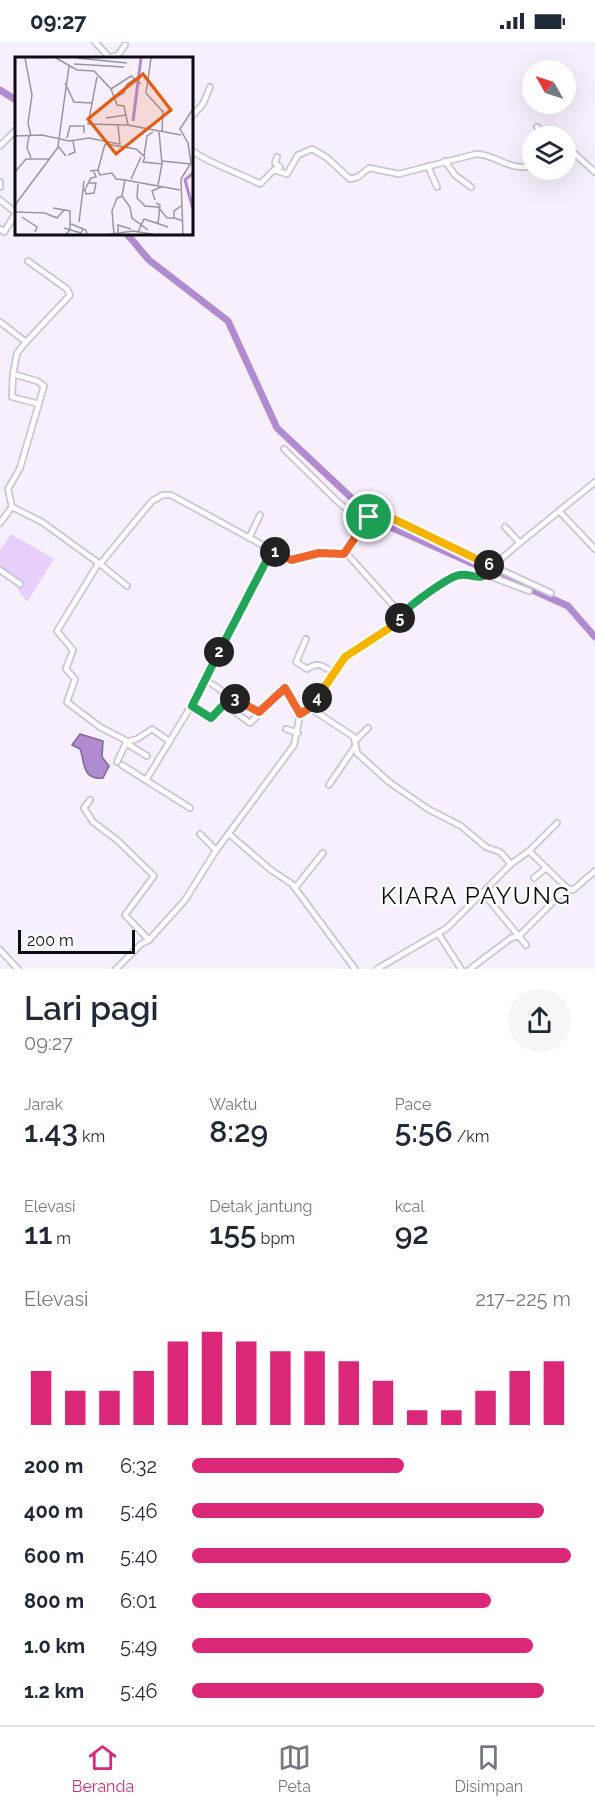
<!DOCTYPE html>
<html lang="id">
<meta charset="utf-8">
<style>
:root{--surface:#fff;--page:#f6f6f7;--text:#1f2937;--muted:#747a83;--line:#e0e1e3;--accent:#db2777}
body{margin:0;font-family:Raleway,sans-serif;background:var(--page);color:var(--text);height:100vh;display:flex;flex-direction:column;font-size:22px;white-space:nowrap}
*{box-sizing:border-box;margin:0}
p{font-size:20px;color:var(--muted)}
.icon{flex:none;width:33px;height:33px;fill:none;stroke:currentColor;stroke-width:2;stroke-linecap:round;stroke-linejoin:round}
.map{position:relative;height:927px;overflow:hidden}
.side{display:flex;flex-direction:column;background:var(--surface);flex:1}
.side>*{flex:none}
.needle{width:39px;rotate:309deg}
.fabs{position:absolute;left:522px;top:18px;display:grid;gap:12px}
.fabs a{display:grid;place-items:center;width:54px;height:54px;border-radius:50%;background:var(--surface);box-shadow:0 6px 24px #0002;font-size:30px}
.scale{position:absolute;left:18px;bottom:15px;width:117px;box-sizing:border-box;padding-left:6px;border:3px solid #0e0b11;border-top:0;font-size:16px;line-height:21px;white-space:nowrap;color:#0e0b11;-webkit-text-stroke:4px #fff;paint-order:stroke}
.pin{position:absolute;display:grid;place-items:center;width:51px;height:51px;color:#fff;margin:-26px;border:3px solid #fff;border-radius:50%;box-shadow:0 2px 6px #0007}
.km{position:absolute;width:30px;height:30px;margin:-15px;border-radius:50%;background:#222;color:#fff;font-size:16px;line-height:30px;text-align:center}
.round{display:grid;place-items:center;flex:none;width:63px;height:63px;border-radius:32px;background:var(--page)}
.summary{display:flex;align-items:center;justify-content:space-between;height:102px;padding:0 24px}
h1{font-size:33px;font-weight:600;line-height:45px}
.metrics{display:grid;grid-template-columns:repeat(3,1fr);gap:9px;height:102px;padding:6px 24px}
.metrics div{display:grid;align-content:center}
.metrics b{font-size:30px;font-weight:600}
.metrics small{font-size:16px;font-weight:400}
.metrics p{font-size:16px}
.chart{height:168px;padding:12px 24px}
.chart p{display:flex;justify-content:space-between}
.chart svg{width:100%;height:108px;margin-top:6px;stroke:var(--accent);stroke-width:6}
ul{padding:0 24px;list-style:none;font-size:20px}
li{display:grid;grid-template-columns:96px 72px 1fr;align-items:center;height:45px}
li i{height:15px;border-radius:8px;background:var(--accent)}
.status{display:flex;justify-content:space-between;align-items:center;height:42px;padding:0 30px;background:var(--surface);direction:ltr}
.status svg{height:16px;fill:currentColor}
.tabs{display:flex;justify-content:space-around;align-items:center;height:84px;border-top:2px solid var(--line);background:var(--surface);font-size:16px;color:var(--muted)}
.tabs a{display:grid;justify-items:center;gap:3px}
.tabs .current{color:var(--accent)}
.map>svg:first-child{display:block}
</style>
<div class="status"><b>09:27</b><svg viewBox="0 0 49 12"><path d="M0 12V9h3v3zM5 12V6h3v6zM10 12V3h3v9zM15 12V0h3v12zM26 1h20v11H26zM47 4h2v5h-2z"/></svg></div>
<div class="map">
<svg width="595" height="927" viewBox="0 0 595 927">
<rect width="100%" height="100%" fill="#f7f0fc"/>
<!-- green -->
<polygon fill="#e6cffa" points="11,492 54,517 27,560 10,536 0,529 0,508"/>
<!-- water -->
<path fill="#b18bd0" stroke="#806597" stroke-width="1.5" d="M 80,692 L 103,699 L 102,715 L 109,724 L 103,736 C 81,738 85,719 80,707 L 72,703 Z"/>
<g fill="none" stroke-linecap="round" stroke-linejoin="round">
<!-- river -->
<g stroke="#b18bd0" stroke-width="7">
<polyline points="0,48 16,58"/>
<polyline points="127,192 149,218 228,279 277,386 375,478 568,564 595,595"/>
</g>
<defs>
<g id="minor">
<polyline points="95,0 110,16"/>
<polyline points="109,16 118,13 125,3"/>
<polyline points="192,74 203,62 210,45"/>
<polyline points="537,85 547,94"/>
<polyline points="0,104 16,88"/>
<polyline points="566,104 595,130"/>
<path d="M 192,109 C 215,124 237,130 260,142 L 274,128 L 287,132 L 298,113 L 312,107 L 326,115 L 350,137 L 358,135 L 369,126 L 399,132 L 476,112 C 498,113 507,129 532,124"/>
<polyline points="445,119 455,133 471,145"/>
<polyline points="428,124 437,145"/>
<polyline points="275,127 280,125 275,121 277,115"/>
<polyline points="0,140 0,145"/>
<polyline points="0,158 16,171 4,190 0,187"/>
<polyline points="0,280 26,300 17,311 13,332 37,339 44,344 20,426 8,447 12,465"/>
<polyline points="26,300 70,253 67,247 28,219"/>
<polyline points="13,332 12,355 39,362"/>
<polyline points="284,407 338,460 364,481"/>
<polyline points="361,457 399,481 551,551"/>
<polyline points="559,469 595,507"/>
<polyline points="0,481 12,465 42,480 100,522 152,459 163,453 171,453 288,517 327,510 349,514 401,572 453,535 482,535 487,533 493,524 516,504 595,440"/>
<polyline points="505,485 520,501"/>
<polyline points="249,496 260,473"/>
<polyline points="344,511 375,468"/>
<polyline points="98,522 57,589 73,608 66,627 75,637 67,660 100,685 125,698 126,701 117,720"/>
<polyline points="100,522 127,544"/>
<polyline points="0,528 20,542"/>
<polyline points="487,533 529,549"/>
<path d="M 306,597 L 296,620 L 307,627 C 318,619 323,624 334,631"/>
<polyline points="206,638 231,655"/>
<polyline points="234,656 259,670"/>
<polyline points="224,662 250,681 285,646 300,672"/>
<polyline points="192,664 212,676 231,655 234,656 238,646"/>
<polyline points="310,666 354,695 357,711 389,740 428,767 461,784 486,805 500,810 511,822"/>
<polyline points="286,687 298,691"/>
<polyline points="356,698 368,686"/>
<polyline points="126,700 137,697 152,687 169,699"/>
<polyline points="126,701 147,714"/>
<polyline points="122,723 190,766"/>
<polyline points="146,738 196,656 272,508"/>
<polyline points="329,743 354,706"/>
<polyline points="90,758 84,766 93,780 117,798 154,834 125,873 149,898"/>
<polyline points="200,792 216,808"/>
<polyline points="229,792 271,828 292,842 355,927"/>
<polyline points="529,809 557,781"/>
<polyline points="534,836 546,826"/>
<polyline points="295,846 323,811"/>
<polyline points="484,852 526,903"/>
<polyline points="438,891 461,927"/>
<polyline points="0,908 18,927"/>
<path d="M 116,927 L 141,902 L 149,898 L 185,858 L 215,810 L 294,703 L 300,672 C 323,660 328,631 347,614 C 362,601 394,592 401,572"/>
<polyline points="377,927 447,886 511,822 529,809 567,846 573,848 595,829"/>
<polyline points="470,927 511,896 519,894 567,846"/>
</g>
</defs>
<!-- minor casing -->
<use href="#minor" stroke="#cdc2d6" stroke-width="8"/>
<!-- minor -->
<use href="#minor" stroke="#fff" stroke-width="4.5"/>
</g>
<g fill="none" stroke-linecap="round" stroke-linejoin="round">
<defs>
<polyline id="split-1" points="275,510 291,518 319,511 344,512 369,475"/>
<polyline id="split-2" points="219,610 272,508 275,510"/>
<polyline id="split-3" points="219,610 192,664 211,676 231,655 235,657"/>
<polyline id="split-4" points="235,657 259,670 285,646 300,672 310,666 317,656"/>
<polyline id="split-5" points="317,656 345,615 394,583 400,576"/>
<path id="split-6" d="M 400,576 C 404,566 445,538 456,534 C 472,528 480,545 493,524 L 489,523"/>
<polyline id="split-7" points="369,475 375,468 489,523"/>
</defs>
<!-- split-1 casing -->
<use href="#split-1" stroke="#fff" stroke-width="12"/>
<!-- split-2 casing -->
<use href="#split-2" stroke="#fff" stroke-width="12"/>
<!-- split-3 casing -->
<use href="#split-3" stroke="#fff" stroke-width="12"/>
<!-- split-4 casing -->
<use href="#split-4" stroke="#fff" stroke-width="12"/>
<!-- split-5 casing -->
<use href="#split-5" stroke="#fff" stroke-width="12"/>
<!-- split-6 casing -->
<use href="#split-6" stroke="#fff" stroke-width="12"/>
<!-- split-7 casing -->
<use href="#split-7" stroke="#fff" stroke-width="12"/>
<!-- split-1 -->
<use href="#split-1" stroke="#f0652b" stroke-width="8"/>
<!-- split-2 -->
<use href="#split-2" stroke="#22a559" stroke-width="8"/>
<!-- split-3 -->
<use href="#split-3" stroke="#22a559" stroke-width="8"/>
<!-- split-4 -->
<use href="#split-4" stroke="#f0652b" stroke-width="8"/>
<!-- split-5 -->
<use href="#split-5" stroke="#f5b400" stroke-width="8"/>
<!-- split-6 -->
<use href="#split-6" stroke="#22a559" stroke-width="8"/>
<!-- split-7 -->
<use href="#split-7" stroke="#f5b400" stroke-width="8"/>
</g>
<g text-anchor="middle" stroke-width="4.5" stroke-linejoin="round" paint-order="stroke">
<!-- quarter labels -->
<g font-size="24" letter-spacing="1.5" fill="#0e0b11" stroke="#fff">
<text x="476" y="862">KIARA PAYUNG</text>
</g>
</g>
<!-- overview -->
<g transform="translate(15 15)">
<rect width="178" height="178" fill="#f7f0fc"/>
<path fill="none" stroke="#b18bd0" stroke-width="3" d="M 118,64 L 126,1M 178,116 L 170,123 L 178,152"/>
<path fill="none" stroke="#9a949e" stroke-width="1.5" d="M 10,1 L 17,38 L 13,66 L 16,79M 41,1 L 62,13 L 79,14 L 96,32 L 102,48 L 109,49 L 113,68 L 166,78M 62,1 L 112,6M 136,1 L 131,36 L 148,55M 59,7 L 109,10M 82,20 L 73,67 L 113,68M 50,26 L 59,45 L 77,46M 96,32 L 116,19 L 126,27M 101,40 L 109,36 L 112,27 L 120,22M 91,61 L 111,58M 103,68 L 105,88M 147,75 L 148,53M 0,79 L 27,78 L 54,84 L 74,81 L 104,87M 14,79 L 12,91 L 16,101M 52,81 L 55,69 L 69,69 L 69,76M 90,87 L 121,92 L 129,99 L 132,79 L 138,75M 53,98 L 60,95 L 58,84M 51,99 L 43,89 L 54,9M 130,100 L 128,105 L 147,107 L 144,75M 147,104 L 176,107M 83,113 L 85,118 L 97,116 L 101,122 L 110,123 L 107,139 L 115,150 L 117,161 L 133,173M 75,114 L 83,113 L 90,87M 0,115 L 11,102 L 35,102M 116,122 L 126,100M 110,123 L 165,133M 123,127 L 122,141 L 130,149M 143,128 L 147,107M 70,133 L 71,137 L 79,136 L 81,126 L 74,126M 69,134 L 76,121 L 81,120 L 79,115M 140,143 L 137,134 L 146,130M 141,146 L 145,148 L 143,167M 0,148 L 44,89M 129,149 L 143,150 L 152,161 L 159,161M 166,149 L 159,154 L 159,161 L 168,164M 38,151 L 55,154 L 55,173 L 50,178M 1,155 L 30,156 L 42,161 L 49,153M 7,160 L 22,170 L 20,175M 64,165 L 69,124M 56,167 L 71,173 L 72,178M 49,171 L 66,176 L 68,172M 123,175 L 129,162 L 153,170M 103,176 L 103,168 L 116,172M 99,177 L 97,154 L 102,141 L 107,139M 89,178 L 118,174 L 143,178M 168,178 L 166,122 L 176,106 L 173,86 L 165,72 L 178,52"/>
<path fill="#e8590c" fill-opacity="0.15" stroke="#e8590c" stroke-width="3" d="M 128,17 L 156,53 L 101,97 L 73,62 Z"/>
<rect width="178" height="178" fill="none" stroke="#0e0b11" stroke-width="3"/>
</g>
</svg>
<div class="fabs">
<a><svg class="needle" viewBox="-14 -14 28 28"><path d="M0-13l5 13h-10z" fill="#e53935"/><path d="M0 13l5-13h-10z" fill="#747a83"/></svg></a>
<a><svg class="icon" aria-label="layers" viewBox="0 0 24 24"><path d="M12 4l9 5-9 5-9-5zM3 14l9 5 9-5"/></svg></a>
</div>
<div class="scale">200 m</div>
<div class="pin" style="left:369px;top:475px;background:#1e9e55"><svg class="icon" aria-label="arrive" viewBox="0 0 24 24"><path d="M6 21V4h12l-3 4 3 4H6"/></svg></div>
<b class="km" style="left:275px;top:510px">1</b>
<b class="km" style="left:219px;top:610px">2</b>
<b class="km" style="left:235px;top:657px">3</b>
<b class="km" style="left:317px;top:656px">4</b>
<b class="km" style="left:400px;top:576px">5</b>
<b class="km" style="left:489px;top:523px">6</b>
</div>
<section class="side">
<div class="summary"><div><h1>Lari pagi</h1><p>09:27</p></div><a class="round"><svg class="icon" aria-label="share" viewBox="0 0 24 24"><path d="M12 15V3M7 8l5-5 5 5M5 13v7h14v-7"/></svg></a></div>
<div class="metrics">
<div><p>Jarak</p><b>1.43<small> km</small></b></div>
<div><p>Waktu</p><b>8:29</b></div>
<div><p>Pace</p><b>5:56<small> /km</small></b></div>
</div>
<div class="metrics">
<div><p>Elevasi</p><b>11<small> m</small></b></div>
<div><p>Detak jantung</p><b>155<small> bpm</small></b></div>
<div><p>kcal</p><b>92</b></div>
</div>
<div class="chart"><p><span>Elevasi</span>217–225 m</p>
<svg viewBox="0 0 160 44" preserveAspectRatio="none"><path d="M5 44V22M15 44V30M25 44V30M35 44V22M45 44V10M55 44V6M65 44V10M75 44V14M85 44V14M95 44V18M105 44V26M115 44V38M125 44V38M135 44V30M145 44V22M155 44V18"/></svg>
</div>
<ul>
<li><b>200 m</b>6:32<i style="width:56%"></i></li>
<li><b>400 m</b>5:46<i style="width:93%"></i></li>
<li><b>600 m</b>5:40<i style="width:100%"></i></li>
<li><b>800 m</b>6:01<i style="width:79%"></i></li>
<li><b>1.0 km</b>5:49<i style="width:90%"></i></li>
<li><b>1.2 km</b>5:46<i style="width:93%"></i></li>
</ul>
</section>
<nav class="tabs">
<a class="current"><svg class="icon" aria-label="home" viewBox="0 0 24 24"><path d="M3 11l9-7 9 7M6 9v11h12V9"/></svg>Beranda</a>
<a><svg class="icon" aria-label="map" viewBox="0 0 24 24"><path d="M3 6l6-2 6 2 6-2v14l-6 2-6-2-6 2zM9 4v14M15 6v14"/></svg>Peta</a>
<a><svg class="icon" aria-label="saved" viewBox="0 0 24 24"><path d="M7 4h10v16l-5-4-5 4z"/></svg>Disimpan</a>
</nav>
